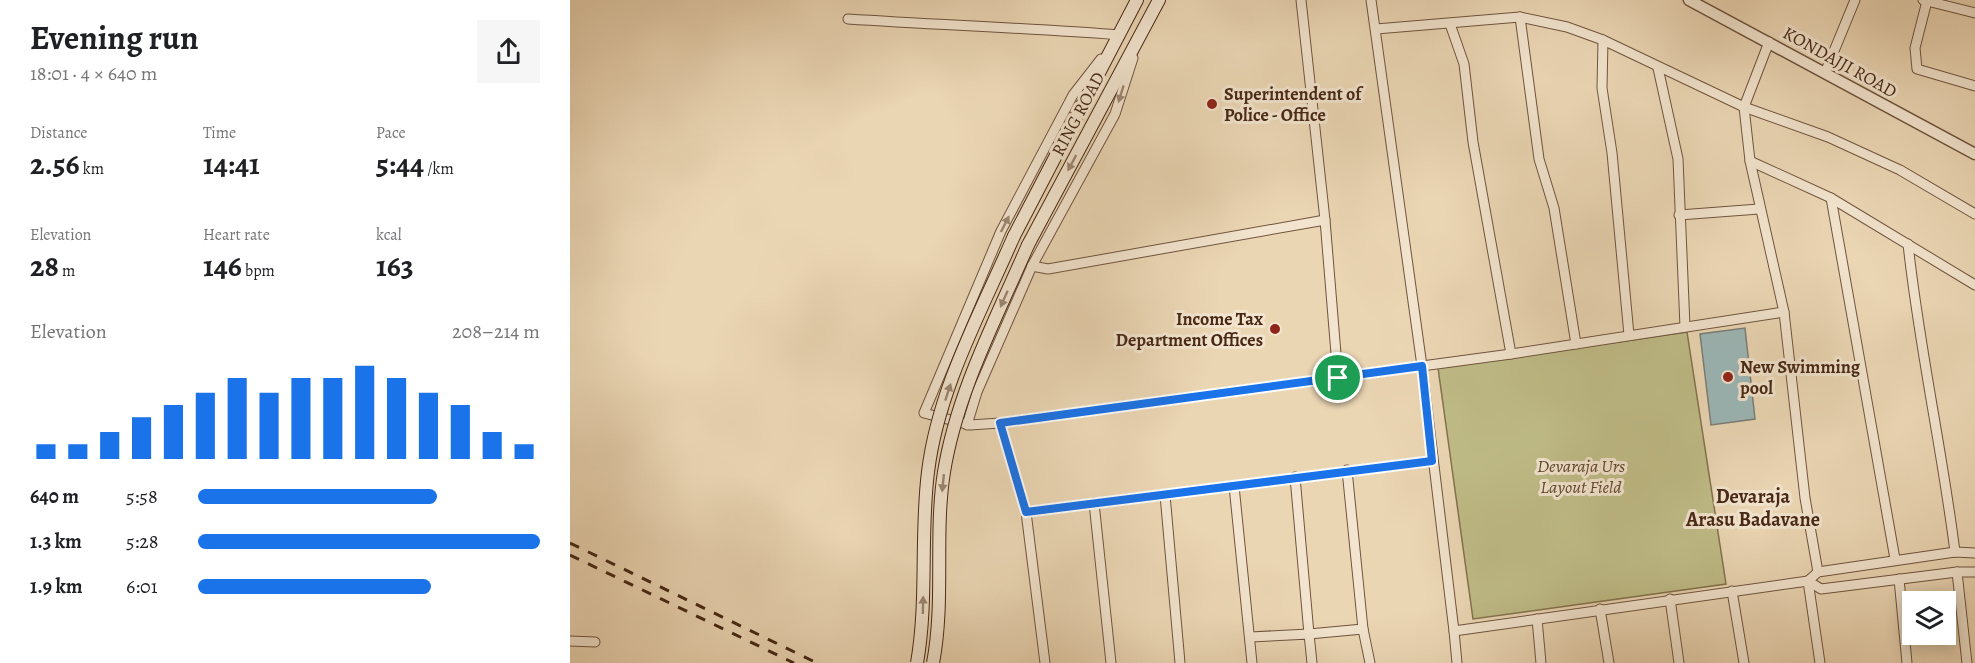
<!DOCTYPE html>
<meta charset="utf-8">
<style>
:root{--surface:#fff;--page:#f6f6f6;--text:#202124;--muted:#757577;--accent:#1a73e8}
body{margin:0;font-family:Alegreya,serif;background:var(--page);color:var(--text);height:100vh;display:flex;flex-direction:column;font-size:22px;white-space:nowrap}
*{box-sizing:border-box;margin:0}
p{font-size:20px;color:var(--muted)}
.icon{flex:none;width:33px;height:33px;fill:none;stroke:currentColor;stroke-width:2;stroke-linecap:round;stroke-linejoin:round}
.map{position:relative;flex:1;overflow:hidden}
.panel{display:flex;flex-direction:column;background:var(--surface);width:570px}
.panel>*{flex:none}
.buttons{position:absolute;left:1332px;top:591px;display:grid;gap:12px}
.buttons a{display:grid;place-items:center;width:54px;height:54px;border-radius:0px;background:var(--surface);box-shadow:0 3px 15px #0003;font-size:30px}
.pin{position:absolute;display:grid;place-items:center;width:51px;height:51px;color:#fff;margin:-26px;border:3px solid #fff;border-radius:50%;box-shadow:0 2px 6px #0007}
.round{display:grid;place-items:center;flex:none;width:63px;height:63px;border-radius:0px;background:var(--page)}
.headline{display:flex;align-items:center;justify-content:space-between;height:102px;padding:0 30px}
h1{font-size:33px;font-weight:700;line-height:45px}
.stats{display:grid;grid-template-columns:repeat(3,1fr);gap:9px;height:102px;padding:6px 30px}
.stats div{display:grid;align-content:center}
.stats b{font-size:30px;font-weight:700}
.stats small{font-size:16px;font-weight:400}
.stats p{font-size:16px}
.chart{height:168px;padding:12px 30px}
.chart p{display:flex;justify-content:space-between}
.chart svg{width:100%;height:108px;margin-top:6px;stroke:var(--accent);stroke-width:6}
ul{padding:0 30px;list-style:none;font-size:20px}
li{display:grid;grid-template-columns:96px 72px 1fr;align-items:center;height:45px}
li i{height:15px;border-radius:8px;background:var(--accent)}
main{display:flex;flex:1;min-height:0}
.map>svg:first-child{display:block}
</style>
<main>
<section class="panel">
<div class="headline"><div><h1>Evening run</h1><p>18:01 · 4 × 640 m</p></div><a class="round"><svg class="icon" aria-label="share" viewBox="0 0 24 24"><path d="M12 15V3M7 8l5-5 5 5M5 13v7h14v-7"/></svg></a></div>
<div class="stats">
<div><p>Distance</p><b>2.56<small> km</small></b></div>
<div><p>Time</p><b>14:41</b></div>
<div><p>Pace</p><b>5:44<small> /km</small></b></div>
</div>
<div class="stats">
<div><p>Elevation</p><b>28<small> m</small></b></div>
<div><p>Heart rate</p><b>146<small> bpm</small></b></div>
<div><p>kcal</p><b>163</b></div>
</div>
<div class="chart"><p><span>Elevation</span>208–214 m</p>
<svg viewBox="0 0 160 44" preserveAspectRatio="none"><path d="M5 44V38M15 44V38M25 44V33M35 44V27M45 44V22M55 44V17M65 44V11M75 44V17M85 44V11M95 44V11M105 44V6M115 44V11M125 44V17M135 44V22M145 44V33M155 44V38"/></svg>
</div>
<ul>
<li><b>640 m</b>5:58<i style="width:70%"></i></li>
<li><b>1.3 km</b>5:28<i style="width:100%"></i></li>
<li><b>1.9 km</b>6:01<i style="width:68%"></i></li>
</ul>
</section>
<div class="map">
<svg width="1405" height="663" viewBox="0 0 1405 663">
<rect width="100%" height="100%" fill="#ebd6b4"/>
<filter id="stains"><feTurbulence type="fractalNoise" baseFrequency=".00333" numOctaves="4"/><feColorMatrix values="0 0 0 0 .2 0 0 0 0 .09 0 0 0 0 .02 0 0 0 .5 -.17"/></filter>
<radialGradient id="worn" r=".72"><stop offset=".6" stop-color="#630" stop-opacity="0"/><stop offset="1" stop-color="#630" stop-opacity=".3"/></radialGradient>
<!-- green -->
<polygon fill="#bfbc87" stroke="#83724e" stroke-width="1.5" points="1117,332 1156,584 903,619 868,368"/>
<!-- water -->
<polygon fill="#9cb7b7" stroke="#7a7e77" stroke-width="1.5" points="1175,328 1185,419 1141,425 1130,334"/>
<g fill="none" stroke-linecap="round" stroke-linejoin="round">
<defs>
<g id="minor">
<polyline points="731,0 755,220 768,378"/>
<polyline points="801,0 852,366 884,631 1238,581 1251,589 1387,572 1405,572"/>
<polyline points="1353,0 1405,13"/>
<polyline points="1357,1 1345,48 1347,69 1405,86"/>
<polyline points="950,17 969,159 984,208 1006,344"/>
<path d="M 278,19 C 369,25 460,28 550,35"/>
<polyline points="880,24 894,64 903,142 941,354"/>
<polyline points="806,29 950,17 997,27 1033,40 1174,107 1258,137 1330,170 1405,214"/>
<polyline points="1033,40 1032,88 1042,153 1059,335"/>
<polyline points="1199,42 1174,107 1180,161 1214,312"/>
<polyline points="1088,68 1108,159 1115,327"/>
<polyline points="1255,73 1285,0"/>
<polyline points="1180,161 1261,198 1405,285"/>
<polyline points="1261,198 1325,559"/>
<polyline points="1109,215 1189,209"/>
<path d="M 1338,244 C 1349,347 1372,448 1385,552"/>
<polyline points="462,266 478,269 755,220"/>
<polyline points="430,423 941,354 1214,312 1235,498 1248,572"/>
<polyline points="397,425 407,392 462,266 545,114 563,58"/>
<polyline points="777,470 793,629"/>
<polyline points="725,477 739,634 793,629 800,663"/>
<polyline points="664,486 682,663"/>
<polyline points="595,495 610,663"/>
<polyline points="524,503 541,663"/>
<polyline points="456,512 862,461"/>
<polyline points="1387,572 1397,663"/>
<polyline points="1329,579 1337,663"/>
<polyline points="1162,591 1174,663"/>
<polyline points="1100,599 1109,663"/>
<polyline points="1030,609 1039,663"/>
<polyline points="967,619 971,663"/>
<polyline points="884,631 887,663"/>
<polyline points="680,637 739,634 742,663"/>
<polyline points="0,641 25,642"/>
<polyline points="475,663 456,512 430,423 400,425 354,413 431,231 503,95 531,59"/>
<polyline points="1250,663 1238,581 1248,572 1385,552 1405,553"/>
</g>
<polyline id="tertiary" points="1119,0 1405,154"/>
<g id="secondary">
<polyline points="444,236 567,0"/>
<polyline points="458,245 589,0"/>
</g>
</defs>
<!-- minor casing -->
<use href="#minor" stroke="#70543e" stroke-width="11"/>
<!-- tertiary casing -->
<use href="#tertiary" stroke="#70543e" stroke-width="13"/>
<!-- secondary casing -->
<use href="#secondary" stroke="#472816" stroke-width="14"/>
<!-- minor -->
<use href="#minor" stroke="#f2e4ce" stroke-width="9"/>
<!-- tertiary -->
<use href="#tertiary" stroke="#f2e4ce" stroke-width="10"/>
<!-- secondary -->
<use href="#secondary" stroke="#f2e4ce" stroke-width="12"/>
<!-- rail -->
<g stroke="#472816" stroke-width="3" stroke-dasharray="10 10" stroke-linecap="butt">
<polyline points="0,543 247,663"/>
<polyline points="0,555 224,663"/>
</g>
<defs>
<g id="secondary-bridge">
<path d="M 347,663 C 358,600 350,535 358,472 C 368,389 411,312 444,236"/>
<path d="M 363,663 C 375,600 364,535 374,472 C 387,392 426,319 458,245"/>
</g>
</defs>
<!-- secondary-bridge casing -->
<use href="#secondary-bridge" stroke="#472816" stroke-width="14" stroke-linecap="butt"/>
<!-- secondary-bridge -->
<use href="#secondary-bridge" stroke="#f2e4ce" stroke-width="12"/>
</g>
<!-- one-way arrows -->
<defs><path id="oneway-solid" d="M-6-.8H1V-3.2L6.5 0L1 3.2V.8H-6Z" transform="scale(1.5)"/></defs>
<g fill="#9c8672">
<use href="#oneway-solid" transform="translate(551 94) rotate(107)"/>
<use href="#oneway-solid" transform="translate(502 163) rotate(118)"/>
<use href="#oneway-solid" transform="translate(435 224) rotate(-63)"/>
<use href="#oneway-solid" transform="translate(434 299) rotate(114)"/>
<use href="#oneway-solid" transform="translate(378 392) rotate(-72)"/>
<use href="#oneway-solid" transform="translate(373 483) rotate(96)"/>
<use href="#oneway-solid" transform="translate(353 605) rotate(-89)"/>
</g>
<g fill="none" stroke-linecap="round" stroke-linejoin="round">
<defs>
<polygon id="route" points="852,366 862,461 456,512 430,423"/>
</defs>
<!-- route casing -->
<use href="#route" stroke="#fff" stroke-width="12"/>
<!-- route -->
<use href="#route" stroke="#1a73e8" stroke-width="8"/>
</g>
<!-- markers -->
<g fill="#8f2418" stroke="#f2e4ce" stroke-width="2">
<circle cx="642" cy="104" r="6"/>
<circle cx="705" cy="329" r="6"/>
<circle cx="1158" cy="377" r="6"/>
</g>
<g text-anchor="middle" stroke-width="6" stroke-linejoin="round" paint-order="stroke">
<!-- street labels -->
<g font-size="18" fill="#472816" stroke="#f2e4ce">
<text transform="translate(1270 62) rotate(29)" y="6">KONDAJJI ROAD</text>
<text transform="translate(508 114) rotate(-62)" y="6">RING ROAD</text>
</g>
<!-- poi labels -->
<g font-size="18" font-weight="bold" fill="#472816" stroke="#f2e4ce" text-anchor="start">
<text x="654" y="100">Superintendent of<tspan x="654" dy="21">Police - Office</tspan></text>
<text x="693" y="325" text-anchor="end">Income Tax<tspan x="693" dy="21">Department Offices</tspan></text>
<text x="1170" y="373">New Swimming<tspan x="1170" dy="21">pool</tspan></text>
</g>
<!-- park labels -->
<g font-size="18" font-style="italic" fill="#5f462d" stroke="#f2e4ce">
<text x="1011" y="472">Devaraja Urs<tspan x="1011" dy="21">Layout Field</tspan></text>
</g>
<!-- neighbourhood labels -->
<g font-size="20" font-weight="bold" fill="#472816" stroke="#f2e4ce">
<text x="1183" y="503">Devaraja<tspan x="1183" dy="23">Arasu Badavane</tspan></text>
</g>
</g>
<rect width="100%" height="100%" filter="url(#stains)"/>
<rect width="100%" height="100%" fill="url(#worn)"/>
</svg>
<div class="buttons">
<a><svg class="icon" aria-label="layers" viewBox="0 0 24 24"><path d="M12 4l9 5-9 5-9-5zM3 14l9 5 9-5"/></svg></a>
</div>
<div class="pin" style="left:768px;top:378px;background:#1e9e55"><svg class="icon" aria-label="arrive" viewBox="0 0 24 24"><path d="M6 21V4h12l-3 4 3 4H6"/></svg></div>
</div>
</main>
